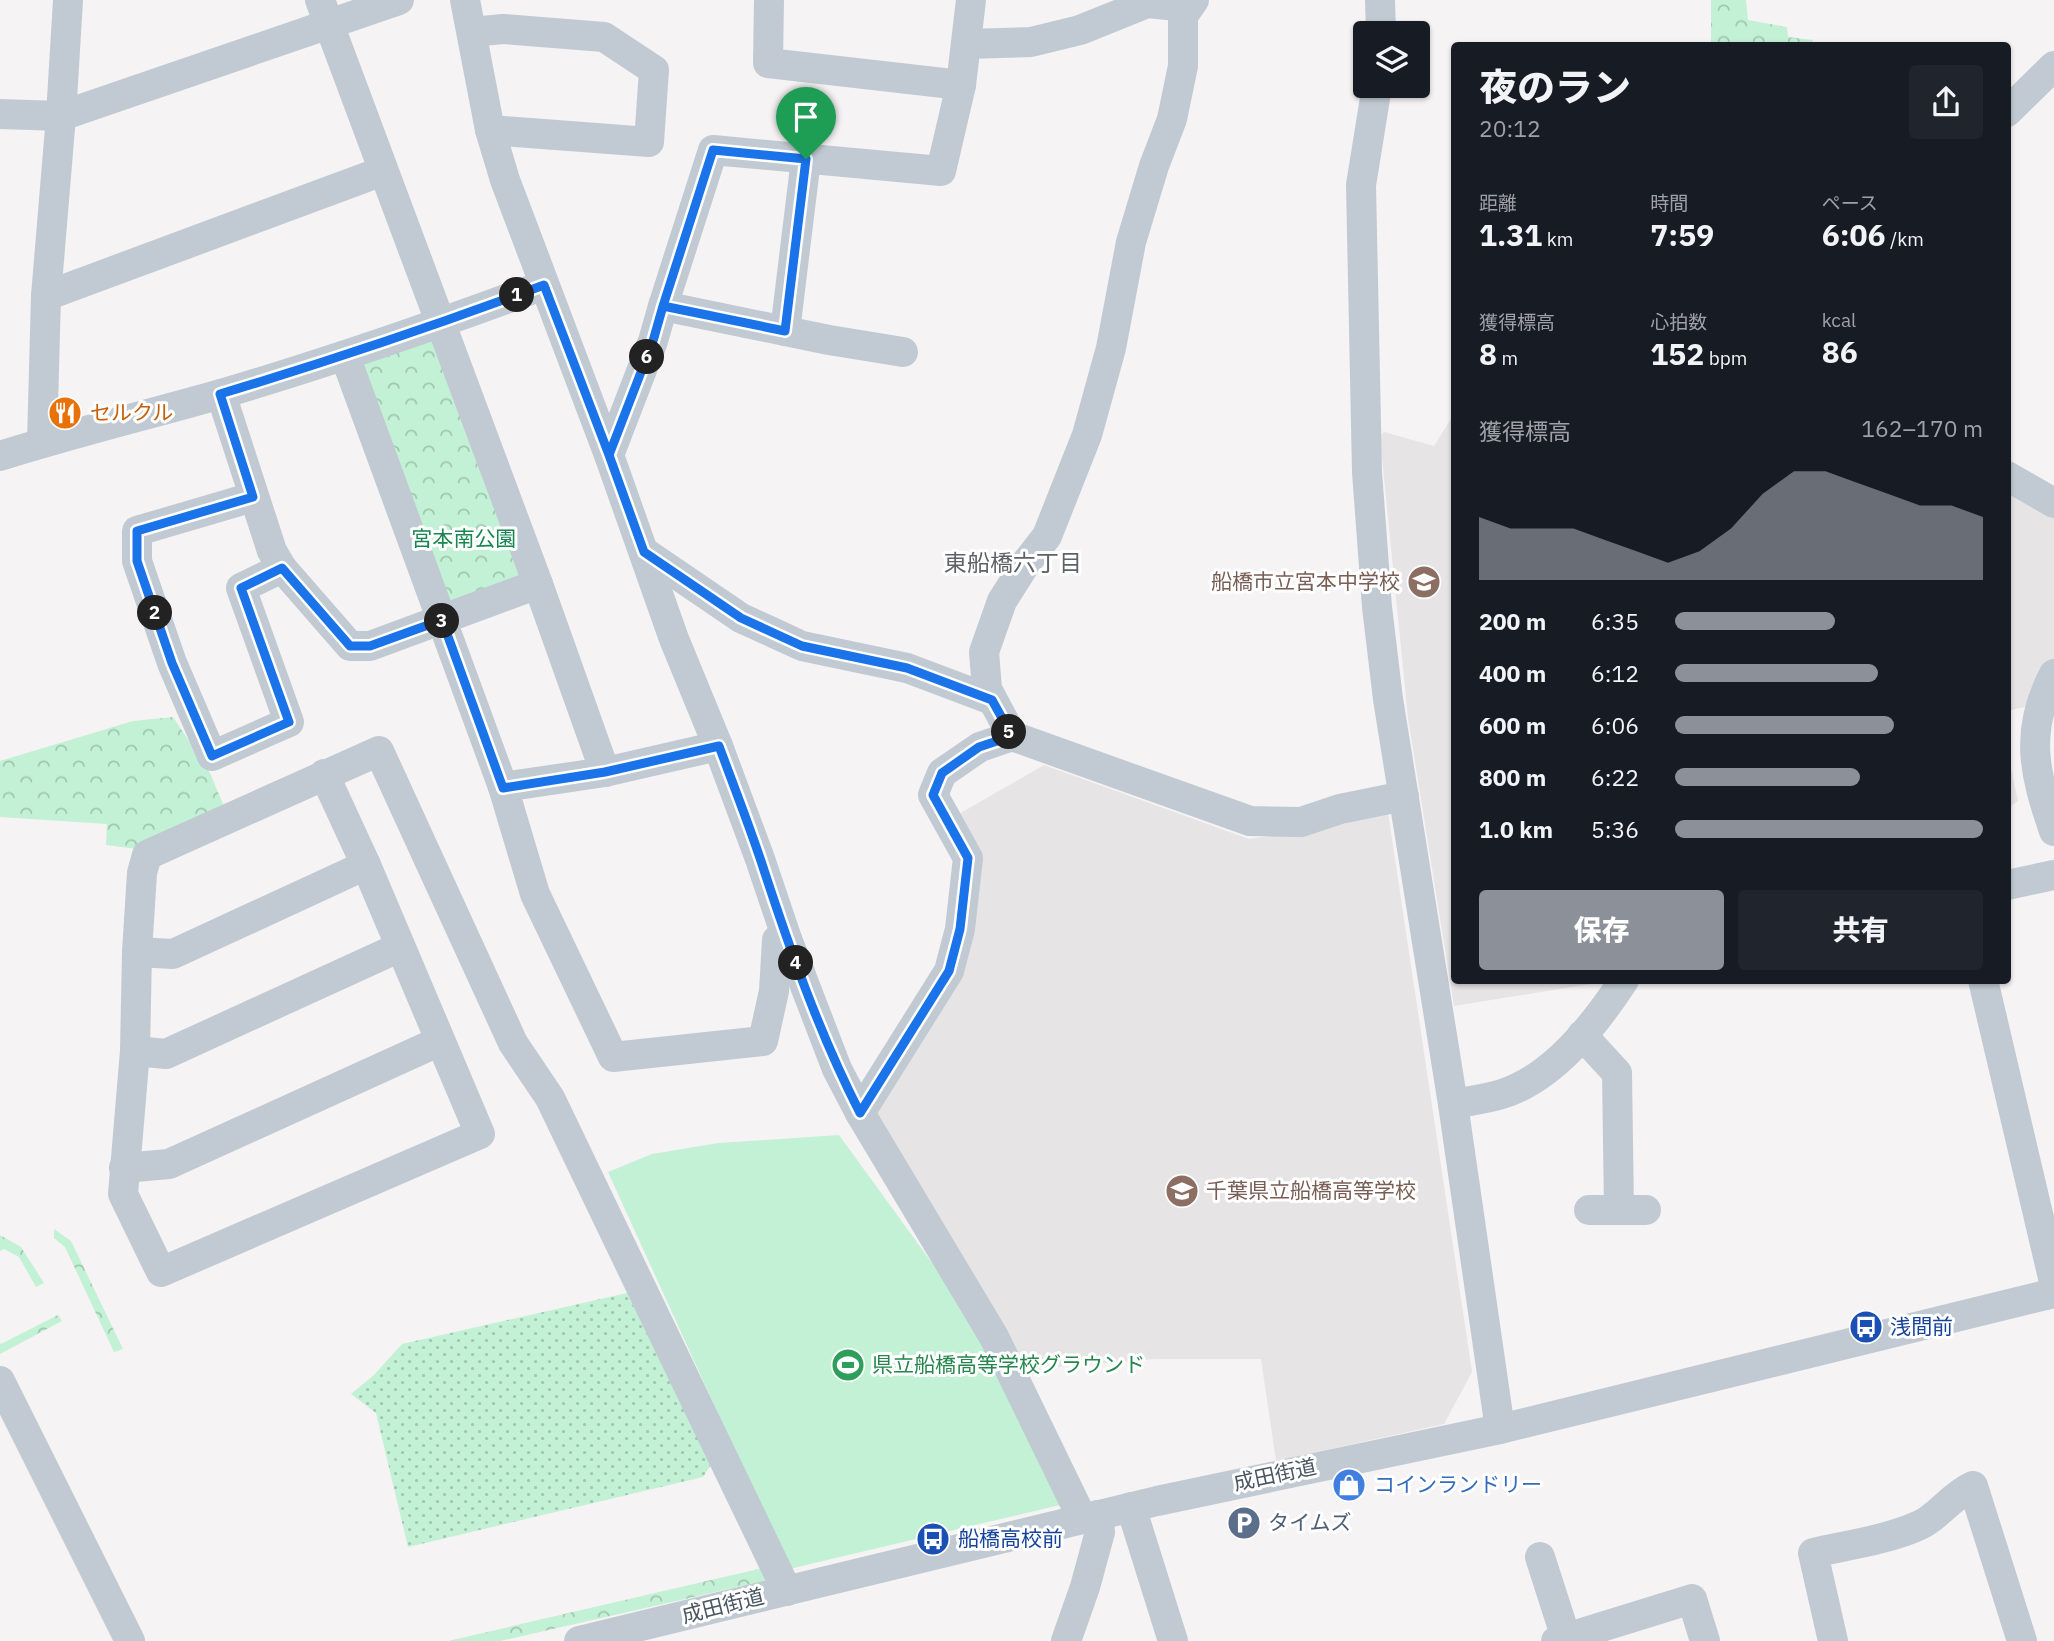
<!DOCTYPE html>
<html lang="ja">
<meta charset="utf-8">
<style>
:root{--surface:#171b24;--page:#20242c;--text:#f1f3f6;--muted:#9ea1a6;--accent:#8c9099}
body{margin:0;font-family:"IBM Plex Sans","Noto Sans JP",sans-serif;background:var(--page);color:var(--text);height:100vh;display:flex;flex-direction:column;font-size:26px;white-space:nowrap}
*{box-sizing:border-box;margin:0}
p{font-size:23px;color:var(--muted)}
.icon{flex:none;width:38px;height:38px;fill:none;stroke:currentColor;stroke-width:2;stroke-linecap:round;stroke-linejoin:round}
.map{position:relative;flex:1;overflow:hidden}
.side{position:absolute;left:1451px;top:42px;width:560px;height:942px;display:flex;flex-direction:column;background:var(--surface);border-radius:7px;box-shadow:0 2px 5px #0004}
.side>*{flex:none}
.fabs{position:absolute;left:1353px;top:21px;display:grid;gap:14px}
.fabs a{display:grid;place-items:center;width:77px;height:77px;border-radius:7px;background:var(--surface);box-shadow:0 2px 5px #0004;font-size:35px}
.pin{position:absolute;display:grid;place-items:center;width:60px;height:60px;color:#fff;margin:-72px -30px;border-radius:50% 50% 50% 0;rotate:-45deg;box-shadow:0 0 7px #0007}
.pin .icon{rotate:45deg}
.km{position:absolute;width:35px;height:35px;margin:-18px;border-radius:50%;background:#222;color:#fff;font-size:19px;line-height:35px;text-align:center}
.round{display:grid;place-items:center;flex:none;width:74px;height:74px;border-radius:7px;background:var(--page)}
.overview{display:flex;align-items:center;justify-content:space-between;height:119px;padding:0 28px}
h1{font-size:38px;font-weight:800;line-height:52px}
.metrics{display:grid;grid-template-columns:repeat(3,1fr);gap:10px;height:119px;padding:7px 28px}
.metrics div{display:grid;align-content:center}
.metrics b{font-size:30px;font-weight:800}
.metrics small{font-size:19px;font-weight:400}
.metrics p{font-size:19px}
.chart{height:196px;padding:14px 28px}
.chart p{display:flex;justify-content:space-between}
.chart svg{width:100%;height:126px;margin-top:7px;fill:var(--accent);opacity:.7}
.cta{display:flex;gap:14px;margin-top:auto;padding:14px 28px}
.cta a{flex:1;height:80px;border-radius:7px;background:var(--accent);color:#fff;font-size:28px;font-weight:800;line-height:80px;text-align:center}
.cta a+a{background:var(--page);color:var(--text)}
ul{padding:0 28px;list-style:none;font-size:23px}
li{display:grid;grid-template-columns:112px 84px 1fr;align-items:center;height:52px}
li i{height:18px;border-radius:9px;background:var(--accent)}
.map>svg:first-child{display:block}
</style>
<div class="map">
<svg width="2054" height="1641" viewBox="0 0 2054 1641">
<defs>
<pattern id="grass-dots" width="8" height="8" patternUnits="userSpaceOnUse" patternTransform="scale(1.75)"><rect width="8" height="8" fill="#c3f1d5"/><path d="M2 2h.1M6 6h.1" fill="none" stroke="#a0c6b0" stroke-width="1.8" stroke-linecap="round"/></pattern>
<pattern id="forest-crowns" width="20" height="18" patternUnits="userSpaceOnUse" patternTransform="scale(1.75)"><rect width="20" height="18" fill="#c3f1d5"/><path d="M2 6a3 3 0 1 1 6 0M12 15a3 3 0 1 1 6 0" fill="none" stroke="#a0c6b0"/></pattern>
</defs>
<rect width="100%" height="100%" fill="#f5f3f3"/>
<!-- education -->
<g fill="#e6e4e5">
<polygon points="1454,414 1454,980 1615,980 1454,1006 1408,718 1380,437 1384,432 1434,446"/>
<polygon points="2007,485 2054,512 2054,663 2034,705 2007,711"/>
<polygon points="2007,750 2018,801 2007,809"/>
<polygon points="1044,765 1249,839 1307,831 1387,806 1472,1372 1444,1424 1276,1461 1261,1359 1156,1359 1020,1370 874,1109 965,935 952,818"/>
</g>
<!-- grass -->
<polygon fill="url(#grass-dots)" points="627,1293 712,1463 703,1477 408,1547 376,1413 351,1394 374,1375 402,1344"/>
<!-- forest -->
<g fill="url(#forest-crowns)">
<polygon points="1711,0 1746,0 1748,20 1787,27 1788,37 1813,40 1812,45 1711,45"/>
<polygon points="427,338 437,341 522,571 519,580 449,607 362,360"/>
<polygon points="173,717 210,773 223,804 220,813 137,849 106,845 107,824 0,817 0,761 133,721"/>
<polygon points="54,1229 71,1241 123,1349 114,1352 65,1247 54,1238"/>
<polygon points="0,1235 21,1247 44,1283 36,1287 19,1257 4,1249 0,1251"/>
<polygon points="58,1315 62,1321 0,1354 0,1343 1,1344"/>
<polygon points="763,1568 768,1580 500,1641 448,1641"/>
</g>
<!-- pitch -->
<polygon fill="#c3f1d5" points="839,1135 988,1340 1060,1505 789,1569 608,1172 652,1154 719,1143"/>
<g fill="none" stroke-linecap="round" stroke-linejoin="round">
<!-- minor -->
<g stroke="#c1cad2" stroke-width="30">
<polyline points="320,0 538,584 605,772"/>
<polyline points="465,0 490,130 505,180 609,455 674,639 718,746 760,859 787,939 837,1069 860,1113 994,1337 1082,1518"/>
<polyline points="769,0 768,63 961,85"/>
<polyline points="1194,0 1183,16 1183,66 1172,119 1154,166 1131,242 1111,348 1087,435 1047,536 1026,563 1002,601 984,652 987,689 1012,736 1250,821 1301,822 1340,809 1404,796"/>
<polyline points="1380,0 1381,33"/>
<polyline points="472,32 503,29 604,37 654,70 649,142 490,130"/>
<polyline points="966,44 1031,42 1080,30 1147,3 1188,7"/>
<polyline points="1377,86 1361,185 1367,472 1377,607 1388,699 1453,1104 1500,1429"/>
<polyline points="2007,112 2054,66"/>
<polyline points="0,114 61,116 399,0"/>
<polyline points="46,296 383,171"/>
<polyline points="663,306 829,340 903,352"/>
<polyline points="785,331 806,159"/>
<polyline points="345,356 503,787 535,894 613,1057 763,1041 774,991 777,940 787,939"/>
<polyline points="221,394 272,551 282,568 350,646 370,646 538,584"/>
<polyline points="42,443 46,296 61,116 68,0"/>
<polyline points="609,455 653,341 663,306 713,150 941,171 961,85 971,0"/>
<path d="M 0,456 C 73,433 147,415 221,394 C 330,362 437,325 544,285"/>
<polyline points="2007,476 2054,503"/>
<polyline points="253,497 137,531 137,561 172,663 212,756 289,722 241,588 282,568"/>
<polyline points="644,552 741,618 776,634 802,646 907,668 992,700"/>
<path d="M 2054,674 C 2024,731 2034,773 2054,831"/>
<polyline points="324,774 366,865 480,1134 161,1272 123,1194 135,1051 137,952 142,873 147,855 379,751 513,1043 550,1098 787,1591"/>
<polyline points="503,787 605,772 718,746"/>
<polyline points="2007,885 2054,875"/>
<polyline points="137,952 173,954 366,865"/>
<polyline points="1983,980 2054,1282"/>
<polyline points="1582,1035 1617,1073 1619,1210"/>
<polyline points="135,1051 166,1054 400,947"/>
<path d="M 1453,1104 C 1469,1101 1486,1099 1502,1094 C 1554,1078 1596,1023 1624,980"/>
<polyline points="860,1113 949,971 960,929 968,858 933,795 942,773 980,747 1012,736"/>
<polyline points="124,1168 169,1164 440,1041"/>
<polyline points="1589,1210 1646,1210"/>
<polyline points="0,1381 130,1641"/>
<polyline points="1131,1507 1173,1641"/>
<polyline points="1540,1557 1567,1641"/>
<polyline points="579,1641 1157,1501 1500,1429 2054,1293"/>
<polyline points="1066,1641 1085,1587 1100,1532 1098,1515"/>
<polyline points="1556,1641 1692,1599 1705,1641"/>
<path d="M 1833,1641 L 1813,1553 C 1848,1545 1887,1540 1920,1525 C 1938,1517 1951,1496 1973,1486 L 2022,1641"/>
</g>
</g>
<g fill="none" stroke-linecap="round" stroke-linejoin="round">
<defs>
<path id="route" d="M 806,159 L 713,150 L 663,306 L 653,341 L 609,455 L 544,285 C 437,325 330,361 220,394 L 253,497 L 137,531 L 137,561 L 172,663 L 212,756 L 289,722 L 241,588 L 282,568 L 350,646 L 370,646 L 442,620 L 503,788 L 605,772 L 719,746 C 733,784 748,822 761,861 C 789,947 819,1033 860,1113 L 949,971 L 960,929 L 968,858 L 933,795 L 942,773 L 979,747 L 1012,736 L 992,700 L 907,668 L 802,646 L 741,618 L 644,552 L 609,455 L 653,341 L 663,306 L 785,331 L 806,159"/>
</defs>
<!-- route casing -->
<use href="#route" stroke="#fff" stroke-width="14"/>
<!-- route -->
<use href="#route" stroke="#1a73e8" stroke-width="9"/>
</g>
<!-- icons -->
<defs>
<symbol id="restaurant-disc" viewBox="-11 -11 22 22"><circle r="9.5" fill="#e8710a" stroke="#fff"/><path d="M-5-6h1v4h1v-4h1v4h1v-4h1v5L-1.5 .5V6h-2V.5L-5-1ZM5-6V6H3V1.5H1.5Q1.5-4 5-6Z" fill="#fff"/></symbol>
<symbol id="school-disc" viewBox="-11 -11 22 22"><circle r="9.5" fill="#8d6e63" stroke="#fff"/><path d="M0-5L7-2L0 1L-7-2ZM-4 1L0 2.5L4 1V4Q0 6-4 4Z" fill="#fff"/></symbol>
<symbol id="bus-disc" viewBox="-11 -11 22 22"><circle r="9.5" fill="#1a4fb4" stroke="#fff"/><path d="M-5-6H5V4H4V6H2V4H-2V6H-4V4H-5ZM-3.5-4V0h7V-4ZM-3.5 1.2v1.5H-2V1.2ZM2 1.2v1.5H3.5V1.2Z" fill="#fff"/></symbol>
<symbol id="stadium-disc" viewBox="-11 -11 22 22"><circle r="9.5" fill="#2e9e5b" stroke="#fff"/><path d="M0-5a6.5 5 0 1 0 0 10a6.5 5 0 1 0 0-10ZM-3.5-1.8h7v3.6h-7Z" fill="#fff"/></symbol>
<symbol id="shop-disc" viewBox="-11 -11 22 22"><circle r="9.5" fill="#3f7fe0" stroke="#fff"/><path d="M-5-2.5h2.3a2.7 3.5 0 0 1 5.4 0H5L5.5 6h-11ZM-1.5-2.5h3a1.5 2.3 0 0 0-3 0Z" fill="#fff"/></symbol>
<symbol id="parking-disc" viewBox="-11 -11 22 22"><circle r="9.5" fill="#5c6f8a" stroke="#fff"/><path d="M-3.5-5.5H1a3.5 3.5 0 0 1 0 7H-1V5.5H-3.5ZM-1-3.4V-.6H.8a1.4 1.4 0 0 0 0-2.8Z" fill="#fff"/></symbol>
</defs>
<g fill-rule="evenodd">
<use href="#restaurant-disc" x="46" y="394" width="38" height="38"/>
<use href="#school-disc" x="1405" y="563" width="38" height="38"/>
<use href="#school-disc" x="1163" y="1172" width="38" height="38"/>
<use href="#bus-disc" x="1847" y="1308" width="38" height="38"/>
<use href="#stadium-disc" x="829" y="1346" width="38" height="38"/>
<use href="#shop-disc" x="1330" y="1466" width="38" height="38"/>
<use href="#parking-disc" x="1225" y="1504" width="38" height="38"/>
<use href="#bus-disc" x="914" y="1520" width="38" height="38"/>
</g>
<g text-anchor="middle" stroke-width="6" stroke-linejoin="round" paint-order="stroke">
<!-- food labels -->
<g font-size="21" fill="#c56008" stroke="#fff" text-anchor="start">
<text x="90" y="420">セルクル</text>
</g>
<!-- park labels -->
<g font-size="21" fill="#17864f" stroke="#fff">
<text x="464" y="546">宮本南公園</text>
</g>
<!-- education labels -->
<g font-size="21" fill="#785e54" stroke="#fff" text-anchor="end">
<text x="1400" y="589">船橋市立宮本中学校</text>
<text x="1206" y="1198" text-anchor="start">千葉県立船橋高等学校</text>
</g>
<!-- transit labels -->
<g font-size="21" fill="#164399" stroke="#fff" text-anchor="start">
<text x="1890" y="1334">浅間前</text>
<text x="958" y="1546">船橋高校前</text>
</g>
<!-- leisure labels -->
<g font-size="21" fill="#27864d" stroke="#fff" text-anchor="start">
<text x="872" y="1372">県立船橋高等学校グラウンド</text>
</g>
<!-- street labels -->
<g font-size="21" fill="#4a5661" stroke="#fff">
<text transform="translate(1275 1475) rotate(-12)" y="7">成田街道</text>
<text transform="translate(723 1606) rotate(-14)" y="7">成田街道</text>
</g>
<!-- shop labels -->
<g font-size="21" fill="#366cbe" stroke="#fff" text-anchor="start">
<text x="1374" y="1492">コインランドリー</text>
</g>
<!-- service labels -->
<g font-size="21" fill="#4e5e75" stroke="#fff" text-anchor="start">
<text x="1268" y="1530">タイムズ</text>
</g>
<!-- neighbourhood labels -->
<g font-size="23" fill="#5f6368" stroke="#fff">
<text x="1013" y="571">東船橋六丁目</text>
</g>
</g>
</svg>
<div class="fabs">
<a><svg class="icon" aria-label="layers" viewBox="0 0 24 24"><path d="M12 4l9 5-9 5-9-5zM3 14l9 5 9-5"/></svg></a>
</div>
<div class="pin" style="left:806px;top:159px;background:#1e9e55"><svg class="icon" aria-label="arrive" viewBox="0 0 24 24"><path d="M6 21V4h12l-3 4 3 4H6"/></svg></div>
<b class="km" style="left:517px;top:295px">1</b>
<b class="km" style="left:155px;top:613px">2</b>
<b class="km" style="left:442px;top:621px">3</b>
<b class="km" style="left:796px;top:963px">4</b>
<b class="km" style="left:1009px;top:732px">5</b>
<b class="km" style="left:647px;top:357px">6</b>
<section class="side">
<div class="overview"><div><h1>夜のラン</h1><p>20:12</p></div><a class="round"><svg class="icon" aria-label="share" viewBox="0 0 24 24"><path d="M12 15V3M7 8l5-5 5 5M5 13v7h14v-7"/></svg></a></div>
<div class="metrics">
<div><p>距離</p><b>1.31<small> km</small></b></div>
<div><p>時間</p><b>7:59</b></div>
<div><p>ペース</p><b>6:06<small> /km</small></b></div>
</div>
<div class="metrics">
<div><p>獲得標高</p><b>8<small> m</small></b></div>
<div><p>心拍数</p><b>152<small> bpm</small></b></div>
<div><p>kcal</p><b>86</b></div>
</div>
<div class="chart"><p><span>獲得標高</span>162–170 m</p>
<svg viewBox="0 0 160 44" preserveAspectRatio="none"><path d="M0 44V22L10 26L20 26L30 26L40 30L50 34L60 38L70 34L80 26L90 14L100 6L110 6L120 10L130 14L140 18L150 18L160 22V44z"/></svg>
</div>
<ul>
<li><b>200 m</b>6:35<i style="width:52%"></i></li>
<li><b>400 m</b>6:12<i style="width:66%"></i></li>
<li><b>600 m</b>6:06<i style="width:71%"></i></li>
<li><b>800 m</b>6:22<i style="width:60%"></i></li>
<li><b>1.0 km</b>5:36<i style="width:100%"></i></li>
</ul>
<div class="cta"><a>保存</a><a>共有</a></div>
</section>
</div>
